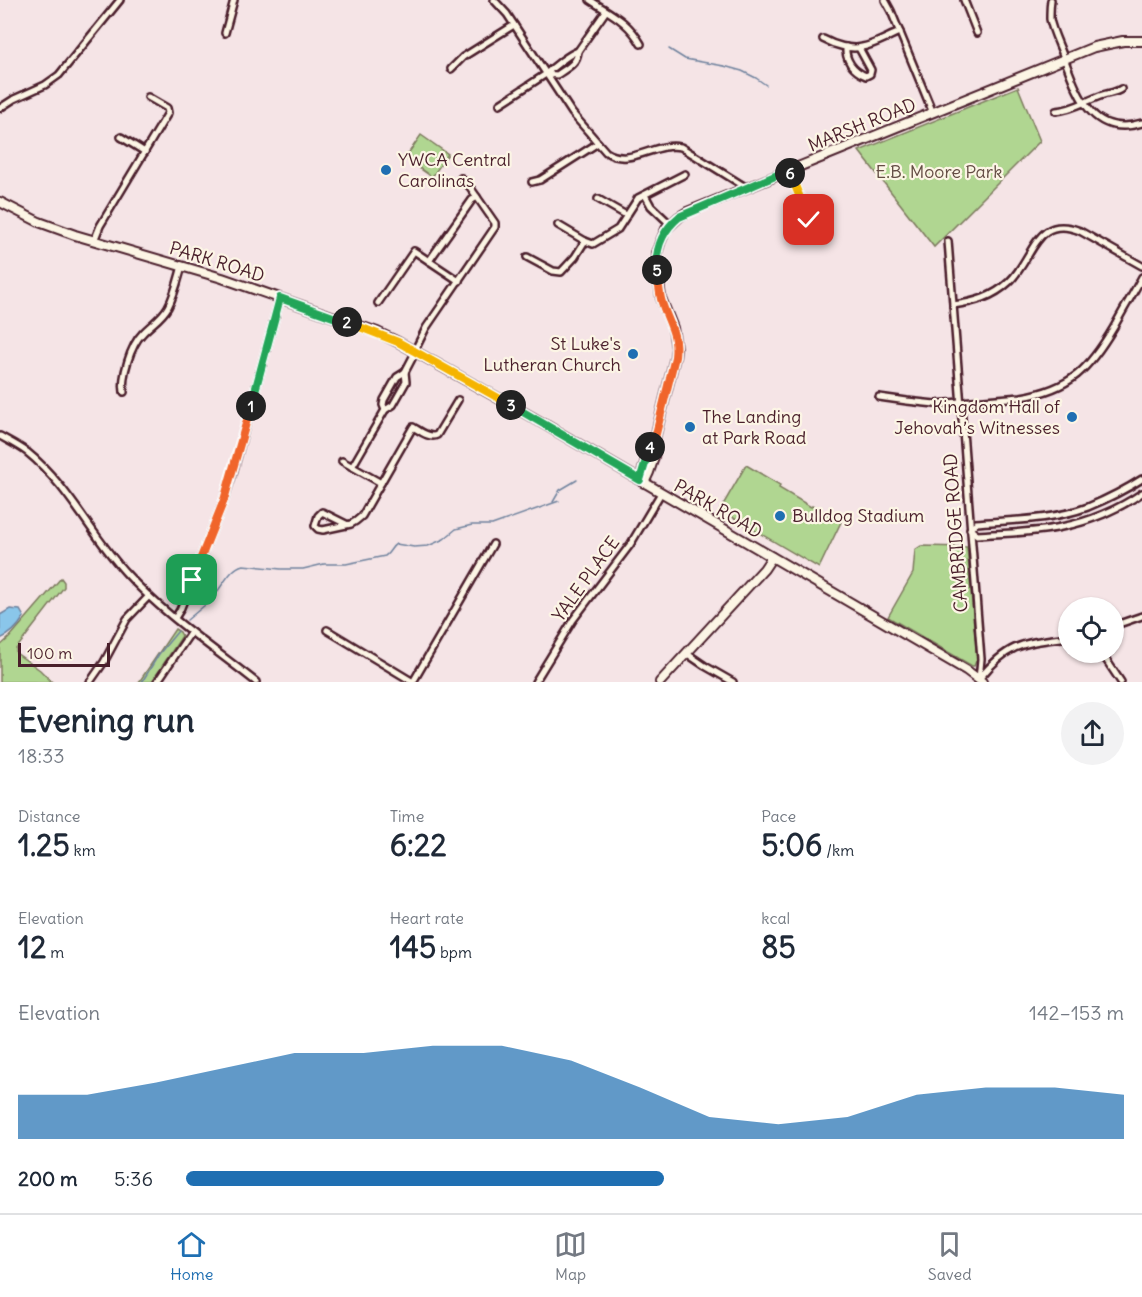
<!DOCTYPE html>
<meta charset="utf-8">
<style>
:root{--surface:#fff;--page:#f2f2f3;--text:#1f2937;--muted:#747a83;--line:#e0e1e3;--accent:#1f6fb2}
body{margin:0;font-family:Delius,sans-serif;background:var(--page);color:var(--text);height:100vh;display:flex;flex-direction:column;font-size:22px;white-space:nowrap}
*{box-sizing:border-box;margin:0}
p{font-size:20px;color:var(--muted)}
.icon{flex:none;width:33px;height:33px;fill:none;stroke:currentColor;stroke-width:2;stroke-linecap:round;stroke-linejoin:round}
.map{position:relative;height:682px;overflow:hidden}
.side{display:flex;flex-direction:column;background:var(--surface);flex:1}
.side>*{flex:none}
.tools{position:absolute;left:1058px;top:597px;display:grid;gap:12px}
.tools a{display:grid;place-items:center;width:66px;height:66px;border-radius:50%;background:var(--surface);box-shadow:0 2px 4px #0004;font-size:30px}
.scale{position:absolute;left:18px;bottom:15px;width:92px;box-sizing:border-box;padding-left:6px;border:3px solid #4a1f2b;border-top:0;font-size:16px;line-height:21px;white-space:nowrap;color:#4a1f2b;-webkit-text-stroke:4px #fcf5e5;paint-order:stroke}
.pin{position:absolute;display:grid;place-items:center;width:51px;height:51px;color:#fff;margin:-26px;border-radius:12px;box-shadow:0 3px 9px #0006}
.km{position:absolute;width:30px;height:30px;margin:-15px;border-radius:50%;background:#222;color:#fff;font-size:16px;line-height:30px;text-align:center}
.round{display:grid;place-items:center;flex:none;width:63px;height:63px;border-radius:32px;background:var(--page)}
.head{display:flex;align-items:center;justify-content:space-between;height:102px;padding:0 18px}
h1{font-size:33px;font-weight:800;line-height:45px}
.stats{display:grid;grid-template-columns:repeat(3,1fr);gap:9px;height:102px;padding:6px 18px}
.stats div{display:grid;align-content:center}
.stats b{font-size:30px;font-weight:800}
.stats small{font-size:16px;font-weight:400}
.stats p{font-size:16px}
.chart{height:168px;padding:12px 18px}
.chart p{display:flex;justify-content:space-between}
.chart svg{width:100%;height:108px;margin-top:6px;fill:var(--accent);opacity:.7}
ul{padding:0 18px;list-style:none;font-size:20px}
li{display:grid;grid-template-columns:96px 72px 1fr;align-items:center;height:45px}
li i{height:15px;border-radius:8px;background:var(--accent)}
.tab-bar{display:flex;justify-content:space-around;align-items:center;height:84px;border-top:2px solid var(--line);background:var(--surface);font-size:16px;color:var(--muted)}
.tab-bar a{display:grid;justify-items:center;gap:3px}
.tab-bar .selected{color:var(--accent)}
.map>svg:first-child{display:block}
</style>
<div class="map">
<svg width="1142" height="682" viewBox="0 0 1142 682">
<rect width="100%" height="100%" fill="#f5e4e6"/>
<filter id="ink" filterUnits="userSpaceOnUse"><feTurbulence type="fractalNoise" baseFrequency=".0167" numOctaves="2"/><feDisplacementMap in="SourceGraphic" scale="12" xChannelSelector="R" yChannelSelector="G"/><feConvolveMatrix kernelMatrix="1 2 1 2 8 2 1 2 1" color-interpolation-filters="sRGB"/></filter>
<g filter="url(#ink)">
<!-- green -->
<g fill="#b0d691" stroke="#7d7a5e" stroke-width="1.5">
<polygon points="1018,87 1040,141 934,247 859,151"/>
<polygon points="421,135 448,154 432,177 405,158"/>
<polygon points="746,465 780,485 779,488 811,507 812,506 841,522 819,568 720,510"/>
<polygon points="921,546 967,547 977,659 974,666 972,666 888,617 913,573 915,550"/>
<polygon points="61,578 64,582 64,587 16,649 16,653 40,670 52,682 0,682 0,646 9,638"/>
<polygon points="175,629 180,632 182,636 155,677 151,682 139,682"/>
</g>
<!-- water -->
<path fill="#8ac6ea" stroke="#70839e" stroke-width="1.5" d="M 10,609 L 20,610 L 24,617 C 18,627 10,635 0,639 L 0,615 Z"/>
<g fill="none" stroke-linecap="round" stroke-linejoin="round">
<!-- stream -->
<g stroke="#70839e" stroke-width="1.5">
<polyline points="669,49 685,59 724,66 742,71 756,78 766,85"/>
<polyline points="553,502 560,490 577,480"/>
<polyline points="882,517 906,516"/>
<path d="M 217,592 C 224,583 231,568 243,565 L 281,569 L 303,569 L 324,564 L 346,564 L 385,556 C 390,553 391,547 396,544 L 414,547 L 428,546 L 444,539 L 456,529 L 472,525 L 492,525 L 559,501"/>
<polyline points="187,620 211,600"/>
<polyline points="142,682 159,654 178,631"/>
</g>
<defs>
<g id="street">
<path d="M 494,0 L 507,14 L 572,113 L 606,152 C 631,168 655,141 681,147 L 747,188"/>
<path d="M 590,0 C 611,14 628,21 641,44"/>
<polyline points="885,0 891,11 933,113"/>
<polyline points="964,0 977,33"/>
<path d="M 1051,0 C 1050,6 1050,12 1050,19 C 1052,31 1060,46 1064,58 C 1078,95 1092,138 1142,123"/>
<polyline points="225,33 234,0"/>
<path d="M 823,39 C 834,45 850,50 862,47 C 874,45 889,36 900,32"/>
<path d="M 846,47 C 845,60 853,71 866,76 L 870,74 L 871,70 L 859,48"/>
<polyline points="578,51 606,11"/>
<polyline points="451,69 463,57 514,25"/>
<path d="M 500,104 L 546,74 C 553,67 569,54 578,51 C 577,64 567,68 557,75 L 546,74"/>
<polyline points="0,108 14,99 45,85 59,75 120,0"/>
<path d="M 1056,111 C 1073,110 1087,100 1103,95 C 1109,93 1115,93 1121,89"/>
<polyline points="121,137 145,152"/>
<polyline points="789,170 809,220"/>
<polyline points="532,182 540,180 598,143"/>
<polyline points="645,195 651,206 670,224"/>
<polyline points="598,199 626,215"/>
<polyline points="558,225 585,241 593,244 618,229 638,198 685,174"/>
<polyline points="94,241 100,226 168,113 167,108 148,97"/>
<polyline points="948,241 981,659 979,679"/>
<polyline points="527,257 553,271 561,272 575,257 585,241"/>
<polyline points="429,261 472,200 477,197"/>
<polyline points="378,303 414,251 459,281"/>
<path d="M 953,305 C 975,302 993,297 1009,282 C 1034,259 1035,213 1080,231 L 1142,266"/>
<polyline points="415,350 426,328 495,227 495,223 470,187 461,178"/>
<path d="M 124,392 C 121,377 131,345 142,334 C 150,325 162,318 168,307 C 175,294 178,280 182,266"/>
<path d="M 879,397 L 907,401 L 935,404 L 1021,397 C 1071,389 1089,369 1114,327 C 1123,310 1133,294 1142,277"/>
<polyline points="385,410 393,405 406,382 405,372"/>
<path d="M 0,436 C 9,441 19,446 27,452 C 68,485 91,535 126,573 C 164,615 212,647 256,682"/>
<polyline points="342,461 381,483"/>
<polyline points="352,467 385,410 383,405 384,400 397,377 405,372 416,351"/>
<path d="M 1142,479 C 1125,490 1107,499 1088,507 C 1053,520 1013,520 976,523 L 970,529 L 977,535 C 1005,533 1034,533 1061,527 C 1089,522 1119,509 1142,493"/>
<path d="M 346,524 L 322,512 L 318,516 L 315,526 L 318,529 L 323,530 L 351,524 L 356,521 L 362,516 L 413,427 C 420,431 430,439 437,435 L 458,400"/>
<polyline points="175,618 180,610 224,500 233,473 280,298"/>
<polyline points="1113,626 1142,616"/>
<polyline points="327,630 413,682 493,544"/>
<polyline points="1101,652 1121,682"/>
<polyline points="686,653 705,666 733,682"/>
<path d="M 980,678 C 1009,642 1025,643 1068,637"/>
<polyline points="90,682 104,662 127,619 149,596"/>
<polyline points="157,682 191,632"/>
<polyline points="535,682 573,620 630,545 661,493"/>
</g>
<g id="secondary">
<polyline points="0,202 39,222 75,235 222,278 377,332 398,342 532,417 966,670 982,682"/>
<polyline points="640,480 650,446 655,438 675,357 676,348 673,328 661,298 657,266 657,253 660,243 666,229 679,217 687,212 1094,47 1123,41 1142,41"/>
<path d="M 644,483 C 650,472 658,450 655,438"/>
<polyline points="660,682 764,569 772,557"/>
</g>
</defs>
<!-- street casing -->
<use href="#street" stroke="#4a1f2b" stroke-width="10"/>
<!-- secondary casing -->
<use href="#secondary" stroke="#4a1f2b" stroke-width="12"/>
<!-- street -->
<use href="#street" stroke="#fcf5e5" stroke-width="5"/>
<!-- secondary -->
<use href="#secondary" stroke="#fcf5e5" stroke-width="8"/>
</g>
</g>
<g fill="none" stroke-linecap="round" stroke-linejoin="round" filter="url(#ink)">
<defs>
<polyline id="split-1" points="192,580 224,500 251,406"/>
<polyline id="split-2" points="251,406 280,298 347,322"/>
<polyline id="split-3" points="347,322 398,342 511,405"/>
<polyline id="split-4" points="511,405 640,480 650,447"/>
<path id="split-5" d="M 650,447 L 655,438 L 675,357 C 678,331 667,322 661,299 C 659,289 658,280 657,270"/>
<path id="split-6" d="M 657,270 C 655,248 662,231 679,217 L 789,170 L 790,173"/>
<polyline id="split-7" points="790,173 809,220"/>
</defs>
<!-- split-1 casing -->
<use href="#split-1" stroke="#fff" stroke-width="12"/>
<!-- split-2 casing -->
<use href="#split-2" stroke="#fff" stroke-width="12"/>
<!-- split-3 casing -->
<use href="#split-3" stroke="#fff" stroke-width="12"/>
<!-- split-4 casing -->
<use href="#split-4" stroke="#fff" stroke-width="12"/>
<!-- split-5 casing -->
<use href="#split-5" stroke="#fff" stroke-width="12"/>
<!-- split-6 casing -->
<use href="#split-6" stroke="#fff" stroke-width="12"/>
<!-- split-7 casing -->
<use href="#split-7" stroke="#fff" stroke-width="12"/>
<!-- split-1 -->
<use href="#split-1" stroke="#f0652b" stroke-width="8"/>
<!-- split-2 -->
<use href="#split-2" stroke="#22a559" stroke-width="8"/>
<!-- split-3 -->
<use href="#split-3" stroke="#f5b400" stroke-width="8"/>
<!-- split-4 -->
<use href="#split-4" stroke="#22a559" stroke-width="8"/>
<!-- split-5 -->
<use href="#split-5" stroke="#f0652b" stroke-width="8"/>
<!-- split-6 -->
<use href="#split-6" stroke="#22a559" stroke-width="8"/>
<!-- split-7 -->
<use href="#split-7" stroke="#f5b400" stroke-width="8"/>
</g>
<!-- markers -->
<g fill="#1f6fb2" stroke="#fcf5e5" stroke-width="2">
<circle cx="386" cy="170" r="6"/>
<circle cx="633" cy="354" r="6"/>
<circle cx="1072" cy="417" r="6"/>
<circle cx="690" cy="427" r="6"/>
<circle cx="780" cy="516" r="6"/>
</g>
<g text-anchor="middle" stroke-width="4.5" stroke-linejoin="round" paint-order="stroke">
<!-- street labels -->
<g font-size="18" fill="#4a1f2b" stroke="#fcf5e5">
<text transform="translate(862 125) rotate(-22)" y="6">MARSH ROAD</text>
<text transform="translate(217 262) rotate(17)" y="6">PARK ROAD</text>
<text transform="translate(718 509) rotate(30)" y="6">PARK ROAD</text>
<text transform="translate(956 533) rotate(-94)" y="6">CAMBRIDGE ROAD</text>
<text transform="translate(586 579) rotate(-54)" y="6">YALE PLACE</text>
</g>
<!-- poi labels -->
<g font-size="18" fill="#4a1f2b" stroke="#fcf5e5" text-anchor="start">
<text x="398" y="166">YWCA Central<tspan x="398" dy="21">Carolinas</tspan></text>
<text x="621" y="350" text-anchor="end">St Luke's<tspan x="621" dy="21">Lutheran Church</tspan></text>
<text x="1060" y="413" text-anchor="end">Kingdom Hall of<tspan x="1060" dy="21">Jehovah’s Witnesses</tspan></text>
<text x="702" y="423">The Landing<tspan x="702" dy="21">at Park Road</tspan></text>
<text x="792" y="522">Bulldog Stadium</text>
</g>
<!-- park labels -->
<g font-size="18" fill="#644d44" stroke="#fcf5e5">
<text x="939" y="178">E.B. Moore Park</text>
</g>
</g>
</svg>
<div class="tools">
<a><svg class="icon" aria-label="locate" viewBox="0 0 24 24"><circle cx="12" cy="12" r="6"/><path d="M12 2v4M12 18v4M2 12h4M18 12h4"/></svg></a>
</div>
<div class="scale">100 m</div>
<div class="pin" style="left:192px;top:580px;background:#1e9e55"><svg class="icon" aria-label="arrive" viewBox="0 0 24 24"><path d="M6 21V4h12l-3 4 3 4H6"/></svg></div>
<div class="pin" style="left:809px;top:220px;background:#d93025"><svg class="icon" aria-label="check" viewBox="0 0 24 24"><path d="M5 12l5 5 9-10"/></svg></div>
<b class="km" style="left:251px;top:406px">1</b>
<b class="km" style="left:347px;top:322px">2</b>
<b class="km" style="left:511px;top:405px">3</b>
<b class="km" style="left:650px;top:447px">4</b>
<b class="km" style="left:657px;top:270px">5</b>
<b class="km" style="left:790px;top:173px">6</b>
</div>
<section class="side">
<div class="head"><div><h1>Evening run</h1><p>18:33</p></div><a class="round"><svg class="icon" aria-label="share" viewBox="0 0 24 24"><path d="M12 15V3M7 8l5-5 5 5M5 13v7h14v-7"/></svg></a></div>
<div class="stats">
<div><p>Distance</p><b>1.25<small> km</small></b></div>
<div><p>Time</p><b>6:22</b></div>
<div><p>Pace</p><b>5:06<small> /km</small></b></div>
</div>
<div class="stats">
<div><p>Elevation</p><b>12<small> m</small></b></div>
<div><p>Heart rate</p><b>145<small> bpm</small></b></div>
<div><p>kcal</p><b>85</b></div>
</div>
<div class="chart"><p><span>Elevation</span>142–153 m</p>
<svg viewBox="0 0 160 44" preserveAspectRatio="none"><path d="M0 44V26L10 26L20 21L30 15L40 9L50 9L60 6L70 6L80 12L90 23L100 35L110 38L120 35L130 26L140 23L150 23L160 26V44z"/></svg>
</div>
<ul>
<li><b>200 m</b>5:36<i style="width:51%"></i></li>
</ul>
</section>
<nav class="tab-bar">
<a class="selected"><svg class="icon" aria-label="home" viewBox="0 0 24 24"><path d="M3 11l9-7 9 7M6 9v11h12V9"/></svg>Home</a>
<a><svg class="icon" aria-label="map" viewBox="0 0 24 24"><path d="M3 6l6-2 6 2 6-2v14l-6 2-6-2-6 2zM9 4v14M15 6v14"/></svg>Map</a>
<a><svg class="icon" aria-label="saved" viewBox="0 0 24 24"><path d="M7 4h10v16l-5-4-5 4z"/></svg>Saved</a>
</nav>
